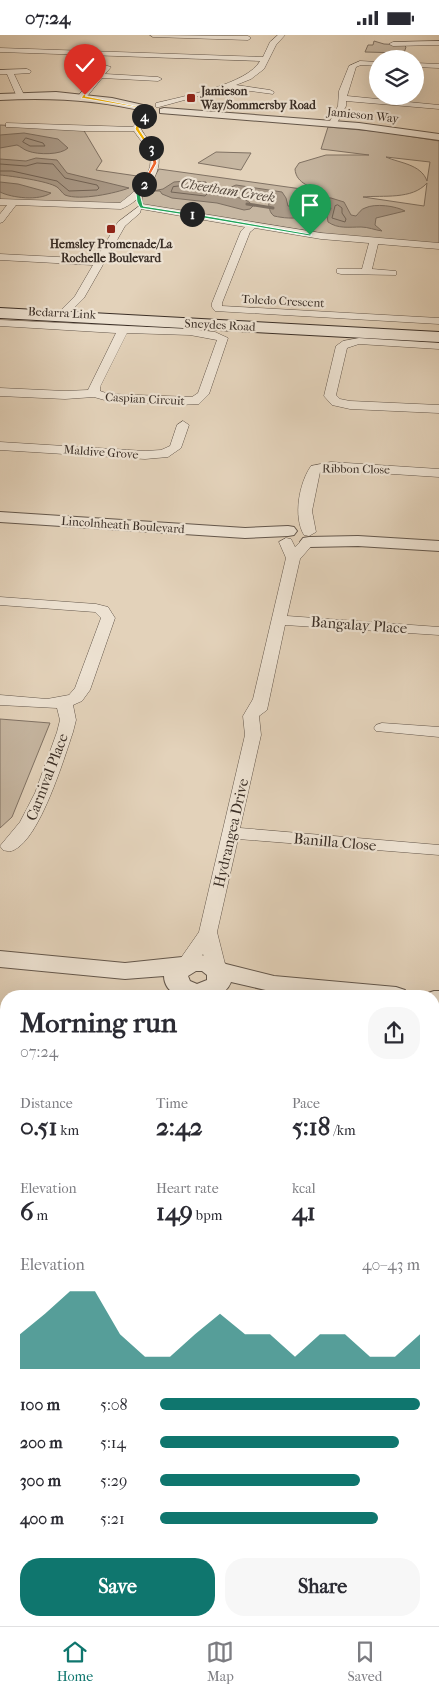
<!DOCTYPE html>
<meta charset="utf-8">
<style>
:root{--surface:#fff;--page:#f7f7f7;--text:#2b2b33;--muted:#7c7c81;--line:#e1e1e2;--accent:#0f766e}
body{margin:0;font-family:"IM FELL French Canon",serif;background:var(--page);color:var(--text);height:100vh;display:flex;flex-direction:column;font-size:19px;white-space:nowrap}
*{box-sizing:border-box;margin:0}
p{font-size:16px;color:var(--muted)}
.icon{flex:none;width:28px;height:28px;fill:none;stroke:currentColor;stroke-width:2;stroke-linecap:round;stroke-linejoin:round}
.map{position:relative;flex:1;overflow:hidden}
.drawer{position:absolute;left:0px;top:955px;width:440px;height:636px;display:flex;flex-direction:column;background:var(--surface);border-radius:20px 20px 0 0;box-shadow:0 5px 20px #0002}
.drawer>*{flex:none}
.controls{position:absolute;left:369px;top:15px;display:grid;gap:10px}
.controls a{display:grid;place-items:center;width:55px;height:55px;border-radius:50%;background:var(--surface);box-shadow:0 5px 20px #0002;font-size:25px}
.pin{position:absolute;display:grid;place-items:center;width:42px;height:42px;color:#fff;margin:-51px -21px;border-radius:50% 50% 50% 0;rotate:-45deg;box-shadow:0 0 5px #0007}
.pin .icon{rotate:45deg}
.km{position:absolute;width:25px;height:25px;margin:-12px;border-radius:50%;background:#222;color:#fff;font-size:14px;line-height:25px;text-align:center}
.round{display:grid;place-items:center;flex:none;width:52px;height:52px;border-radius:20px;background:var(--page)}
.overview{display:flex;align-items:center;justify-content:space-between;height:85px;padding:0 20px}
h1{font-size:28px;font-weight:800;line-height:38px}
.stats{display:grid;grid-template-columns:repeat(3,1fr);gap:8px;height:85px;padding:5px 20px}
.stats div{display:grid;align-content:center}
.stats b{font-size:25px;font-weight:800}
.stats small{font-size:14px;font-weight:400}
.stats p{font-size:14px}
.chart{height:140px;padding:10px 20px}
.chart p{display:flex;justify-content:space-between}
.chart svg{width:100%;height:90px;margin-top:5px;fill:var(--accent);opacity:.7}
.button{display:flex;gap:10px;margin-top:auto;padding:10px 20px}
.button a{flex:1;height:58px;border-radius:20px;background:var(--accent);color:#fff;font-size:20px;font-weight:800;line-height:58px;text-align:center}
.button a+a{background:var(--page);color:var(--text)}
ul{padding:0 20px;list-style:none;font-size:16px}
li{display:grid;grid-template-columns:80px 60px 1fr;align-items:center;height:38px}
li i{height:12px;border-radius:6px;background:var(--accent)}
.status{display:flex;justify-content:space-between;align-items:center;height:35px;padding:0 25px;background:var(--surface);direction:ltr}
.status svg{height:14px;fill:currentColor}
.dock{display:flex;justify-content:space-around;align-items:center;height:70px;border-top:1px solid var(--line);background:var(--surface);font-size:14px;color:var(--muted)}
.dock a{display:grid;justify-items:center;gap:2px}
.dock .selected{color:var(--accent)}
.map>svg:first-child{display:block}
</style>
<div class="status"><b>07:24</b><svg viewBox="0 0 49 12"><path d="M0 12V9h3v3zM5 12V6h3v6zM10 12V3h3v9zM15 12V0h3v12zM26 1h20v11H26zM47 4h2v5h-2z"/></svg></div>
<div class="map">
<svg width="439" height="1591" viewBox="0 0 439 1591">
<rect width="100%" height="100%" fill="#e3d2ba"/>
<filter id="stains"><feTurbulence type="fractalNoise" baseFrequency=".004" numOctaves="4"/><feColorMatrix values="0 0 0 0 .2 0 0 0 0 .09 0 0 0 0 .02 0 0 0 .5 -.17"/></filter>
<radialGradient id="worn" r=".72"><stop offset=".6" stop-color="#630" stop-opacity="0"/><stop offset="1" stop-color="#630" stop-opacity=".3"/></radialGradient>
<!-- green -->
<g fill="#c6b6a1" stroke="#807264" fill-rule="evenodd">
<polygon points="374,6 384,9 404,10 406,12 404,18 365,17 368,10 373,10"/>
<polygon points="0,90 83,94 102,126 96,135 144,142 132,161 122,169 0,166"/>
<path d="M 328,92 L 383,97 L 439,106 L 439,210 L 364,205 L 143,170 L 141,168 L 143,160 L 159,134 L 323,157 C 312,152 296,149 295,134 L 299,128 L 326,120 L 369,120 L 321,114 ZM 386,122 L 430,127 L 427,146 C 421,129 399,128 386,122 ZM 427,148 L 424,171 L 363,162 C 383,160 412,165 427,148 Z"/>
<polygon points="216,117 251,118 241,135 198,128"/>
<polygon points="0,684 50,688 12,782 0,793"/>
</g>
<!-- water -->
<g fill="#aa9a88" stroke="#7d6f61">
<path d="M 24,98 L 58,104 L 68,113 C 61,120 38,120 28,116 C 24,115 20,111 17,110 L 0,113 L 0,100 Z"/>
<path d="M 36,123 L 57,125 L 67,138 L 129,153 C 116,158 80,166 65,160 C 62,158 60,154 57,152 C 48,146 11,141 0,140 L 0,124 L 26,126 Z"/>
<path d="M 186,146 L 206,147 C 212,166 242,156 253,171 L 250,174 L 244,175 L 217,168 L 172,163 L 162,159 L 160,156 L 153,156 L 163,154 L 174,147 Z"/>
<path d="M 0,147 L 18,149 L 51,158 C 39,166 12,163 0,157 Z"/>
<path d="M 236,150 L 282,157 L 286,163 L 288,171 L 299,172 L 308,162 L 331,163 L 344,167 L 351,180 L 356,181 C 359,178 361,174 365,173 C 375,168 396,171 405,176 L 376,183 L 375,190 L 382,196 C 375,195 368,192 361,192 C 349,192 338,194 328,187 L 327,181 L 331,173 C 318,168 314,180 302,182 C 294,184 283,183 274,181 C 267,176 271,168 265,163 C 255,156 239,160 229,153 Z"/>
</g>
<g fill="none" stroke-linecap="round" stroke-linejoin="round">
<!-- shore -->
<g stroke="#726457" stroke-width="1">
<polygon points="26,103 43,108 45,111 30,111 23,107"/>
<polyline points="0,129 26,131 37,128 53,129 65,143 97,150 99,153 97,155 69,156 57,146 12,136 0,136"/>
<polygon points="179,151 201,152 207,159 205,161 171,157 173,152"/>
<polygon points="338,170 342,173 342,178 346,184 345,187 332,183 335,171"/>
</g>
<!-- stream -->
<polyline stroke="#7d6f61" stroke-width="3" points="247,169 273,173"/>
<defs>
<g id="minor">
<polygon points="150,0 248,1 251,3 248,5 153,2"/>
<path d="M 278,0 L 285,0 L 276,10 L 264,34 L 251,44 L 236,50 L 270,55 L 274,57 L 273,59 L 228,53 L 159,72 L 156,72 L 156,68 C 181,62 248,49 260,26 L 0,17 L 0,13 L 263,22 L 270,7 Z"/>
<polygon points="439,6 439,10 393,11 389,9 393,7"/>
<polygon points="360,26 378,27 378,31 361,30 356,32 347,61 439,70 439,74 346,66 346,71 337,88 330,90 329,88 338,71 339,56 349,31"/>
<polygon points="415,28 439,29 439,33 415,32"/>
<polygon points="104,30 111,32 105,39 158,42 162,44 158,46 102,43 85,64 79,64 79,60"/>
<polygon points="27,34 31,36 30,38 14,39 24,60 17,62 7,39 0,39 0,35"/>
<path d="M 146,72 L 153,74 L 142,88 L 141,94 C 145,102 153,108 157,116 C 166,138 140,167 121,174 L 16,170 L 3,187 L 0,188 L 0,179 L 7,170 L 0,170 L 0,164 L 120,168 C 135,157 158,137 148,116 C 145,109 138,103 134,96 L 83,96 L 9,92 L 6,92 L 6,88 L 133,92 Z"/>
<polygon points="142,169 321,198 439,208 439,214 378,209 372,234 396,236 396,240 341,239 337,238 337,234 362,234 369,208 321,204 255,193 250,197 222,268 222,271 439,283 439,289 215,276 212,272 212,268 241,196 245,192 141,174 140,178 125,191 84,263 70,277 62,277 61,275 75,261 93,230 0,225 0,219 96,224 118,187"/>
<path d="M 0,285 L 190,294 L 215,297 L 228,303 L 209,359 L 199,369 L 178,370 L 108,366 L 94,362 L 65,364 L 0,361 L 0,353 L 65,356 L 88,355 L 116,298 L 0,291 ZM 127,298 L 190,300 L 217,305 L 198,358 L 192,362 L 109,359 L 100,356 L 100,352 Z"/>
<polygon points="359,303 439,308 439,314 359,309 347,313 336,360 340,364 350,366 439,370 439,378 350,374 332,370 324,361 336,311 343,306"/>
<polygon points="183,386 189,390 181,413 168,422 145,424 0,415 0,407 145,416 161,415 170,411 177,390"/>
<path d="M 331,427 L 439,434 L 439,442 L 331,435 L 320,437 L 312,476 L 316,497 L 309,501 L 304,500 C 293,482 299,448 311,431 Z"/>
<polygon points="286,503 291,504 295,512 302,505 307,504 314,508 300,524 287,581 439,592 439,600 285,590 267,675 259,681 261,700 240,793 439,810 439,820 238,804 217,897 226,933 223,938 216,939 209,938 203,919 193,935 186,936 179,935 176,930 199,897 245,700 243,681 253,664 286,523 279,507"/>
<path d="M 0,562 L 96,569 L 108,572 L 115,583 L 90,655 L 82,666 L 73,670 L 76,685 L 73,697 C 64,724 40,803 14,815 C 10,817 7,816 3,815 L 0,811 L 20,787 L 35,758 L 57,697 L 60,685 L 57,673 L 0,670 L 0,660 L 47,664 L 69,660 L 75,653 L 101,583 L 95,577 L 0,570 Z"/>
<polygon points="382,688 439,692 439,702 376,696 374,693 376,690"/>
<rect x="434" y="1133" width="5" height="16"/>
<polygon points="434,1358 439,1359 439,1381 434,1380"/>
<polygon points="71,1585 108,1585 111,1591 74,1591"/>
</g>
<g id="tertiary">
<path d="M 56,57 L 112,63 L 152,72 L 153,74 L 148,77 C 99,65 51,62 0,65 L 0,59 Z"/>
<polygon points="164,73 359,88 439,99 439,105 359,94 160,78 160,74"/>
<polygon points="0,477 245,493 288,491 294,492 297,496 294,500 288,501 245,503 0,487"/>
<polygon points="358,501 439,506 439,516 358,511 309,512 303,511 300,507 303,503 309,502"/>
<path d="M 0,916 L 125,928 L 201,920 L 218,924 L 226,929 L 274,941 L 396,952 L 405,955 L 409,961 L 312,961 L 274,957 L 231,947 C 223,968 196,961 178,961 C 170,957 164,950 164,941 L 125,944 L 0,932 ZM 196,936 L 202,936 L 207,940 L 207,945 L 197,949 L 190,946 L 188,941 Z"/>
<polygon points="434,956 439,956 439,974 434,974 434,961 424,961 425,959"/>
</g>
<polygon id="secondary" points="0,273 439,297 439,307 0,283"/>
</defs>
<!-- minor casing -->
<use href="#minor" stroke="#64574b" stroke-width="1"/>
<!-- tertiary casing -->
<use href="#tertiary" stroke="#64574b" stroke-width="2"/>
<!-- secondary casing -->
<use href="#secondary" stroke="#3a2e26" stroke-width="2"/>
<!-- minor -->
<use href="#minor" fill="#ede2d2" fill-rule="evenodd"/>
<!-- tertiary -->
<use href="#tertiary" fill="#ede2d2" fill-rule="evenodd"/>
<!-- secondary -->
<use href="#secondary" fill="#ede2d2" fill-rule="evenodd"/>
</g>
<!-- split-1 -->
<polygon fill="#22a559" stroke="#fff" points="190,178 310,199 312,200 310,201 192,181"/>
<!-- split-2 -->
<polygon fill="#22a559" stroke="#fff" points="144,148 146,149 140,159 143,171 194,179 192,181 140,173 137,167 136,159"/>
<!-- split-3 -->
<polygon fill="#f0652b" stroke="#fff" points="149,112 153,113 157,128 144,151 142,149 153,128"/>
<!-- split-4 -->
<polygon fill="#f5b400" stroke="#fff" points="142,80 146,81 140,88 139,94 152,114 149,114 135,94 137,88"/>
<!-- split-5 -->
<polygon fill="#f5b400" stroke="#fff" points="84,59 87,60 85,61 150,74 144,82 142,81 146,74 81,63"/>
<!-- markers -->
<g fill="#8f2418" stroke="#ede2d2" stroke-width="2">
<rect x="186" y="58" width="10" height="10" rx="2.5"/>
<rect x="106" y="189" width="10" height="10" rx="2.5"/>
</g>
<g text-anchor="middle" stroke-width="4.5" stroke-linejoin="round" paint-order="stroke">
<!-- far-poi labels -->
<g font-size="12" font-weight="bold" fill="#3a2e26" stroke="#ede2d2" text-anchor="start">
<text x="201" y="60">Jamieson<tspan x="201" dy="14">Way/Sommersby Road</tspan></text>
<text x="111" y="213" text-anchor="middle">Hemsley Promenade/La<tspan x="111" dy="14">Rochelle Boulevard</tspan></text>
</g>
<!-- far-street labels -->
<g font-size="12" fill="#3a2e26" stroke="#ede2d2">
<text transform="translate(363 80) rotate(6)" y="4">Jamieson Way</text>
<text transform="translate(283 266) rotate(3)" y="4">Toledo Crescent</text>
<text transform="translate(62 278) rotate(3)" y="4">Bedarra Link</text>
<text transform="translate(220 290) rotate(3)" y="4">Sneydes Road</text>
<text transform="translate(145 364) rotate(3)" y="4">Caspian Circuit</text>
<text transform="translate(101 417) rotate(4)" y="4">Maldive Grove</text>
<text transform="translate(356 434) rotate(1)" y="4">Ribbon Close</text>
<text transform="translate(123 490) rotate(4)" y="4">Lincolnheath Boulevard</text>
</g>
<!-- far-water labels -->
<g font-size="14" font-style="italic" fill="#56493e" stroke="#ede2d2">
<text transform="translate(228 155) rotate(9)" y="5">Cheetham Creek</text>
</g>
<!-- street labels -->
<g font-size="15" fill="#3a2e26" stroke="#ede2d2">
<text transform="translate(359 590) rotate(4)" y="5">Bangalay Place</text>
<text transform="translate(47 742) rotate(-69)" y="5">Carnival Place</text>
<text transform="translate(231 798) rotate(-77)" y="5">Hydrangea Drive</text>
<text transform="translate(335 807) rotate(5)" y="5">Banilla Close</text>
</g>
</g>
<rect width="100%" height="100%" filter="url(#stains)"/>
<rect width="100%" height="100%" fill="url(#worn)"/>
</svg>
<div class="controls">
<a><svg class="icon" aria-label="layers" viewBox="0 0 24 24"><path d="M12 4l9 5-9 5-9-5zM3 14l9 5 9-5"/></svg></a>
</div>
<div class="pin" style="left:310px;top:200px;background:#1e9e55"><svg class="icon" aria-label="arrive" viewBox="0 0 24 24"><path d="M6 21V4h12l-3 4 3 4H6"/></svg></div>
<div class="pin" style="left:85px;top:60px;background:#d93025"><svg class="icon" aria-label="check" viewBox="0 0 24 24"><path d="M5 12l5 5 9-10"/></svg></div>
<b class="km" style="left:192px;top:179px">1</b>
<b class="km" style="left:144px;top:149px">2</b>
<b class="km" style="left:151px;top:113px">3</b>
<b class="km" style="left:144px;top:81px">4</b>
<section class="drawer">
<div class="overview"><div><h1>Morning run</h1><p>07:24</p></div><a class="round"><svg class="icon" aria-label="share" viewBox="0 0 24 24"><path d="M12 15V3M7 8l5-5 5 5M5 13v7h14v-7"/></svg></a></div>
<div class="stats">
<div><p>Distance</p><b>0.51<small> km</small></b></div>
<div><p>Time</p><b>2:42</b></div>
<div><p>Pace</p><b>5:18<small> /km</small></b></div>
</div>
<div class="stats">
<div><p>Elevation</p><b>6<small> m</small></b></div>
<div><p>Heart rate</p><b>149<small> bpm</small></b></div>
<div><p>kcal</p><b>41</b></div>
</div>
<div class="chart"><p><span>Elevation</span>40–43 m</p>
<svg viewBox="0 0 160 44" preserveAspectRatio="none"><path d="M0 44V27L10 17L20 6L30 6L40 27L50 38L60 38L70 27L80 17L90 27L100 27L110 38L120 27L130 27L140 38L150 38L160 27V44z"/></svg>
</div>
<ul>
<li><b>100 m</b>5:08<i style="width:100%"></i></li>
<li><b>200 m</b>5:14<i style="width:92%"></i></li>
<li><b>300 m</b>5:29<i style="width:77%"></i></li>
<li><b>400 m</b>5:21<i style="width:84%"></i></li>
</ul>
<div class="button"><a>Save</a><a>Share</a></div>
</section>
</div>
<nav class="dock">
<a class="selected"><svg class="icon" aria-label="home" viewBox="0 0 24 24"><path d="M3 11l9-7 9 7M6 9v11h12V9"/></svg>Home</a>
<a><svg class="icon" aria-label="map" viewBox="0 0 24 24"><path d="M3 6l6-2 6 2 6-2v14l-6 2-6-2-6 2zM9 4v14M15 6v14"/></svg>Map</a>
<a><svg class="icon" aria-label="saved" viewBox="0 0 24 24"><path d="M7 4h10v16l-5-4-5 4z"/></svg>Saved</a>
</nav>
